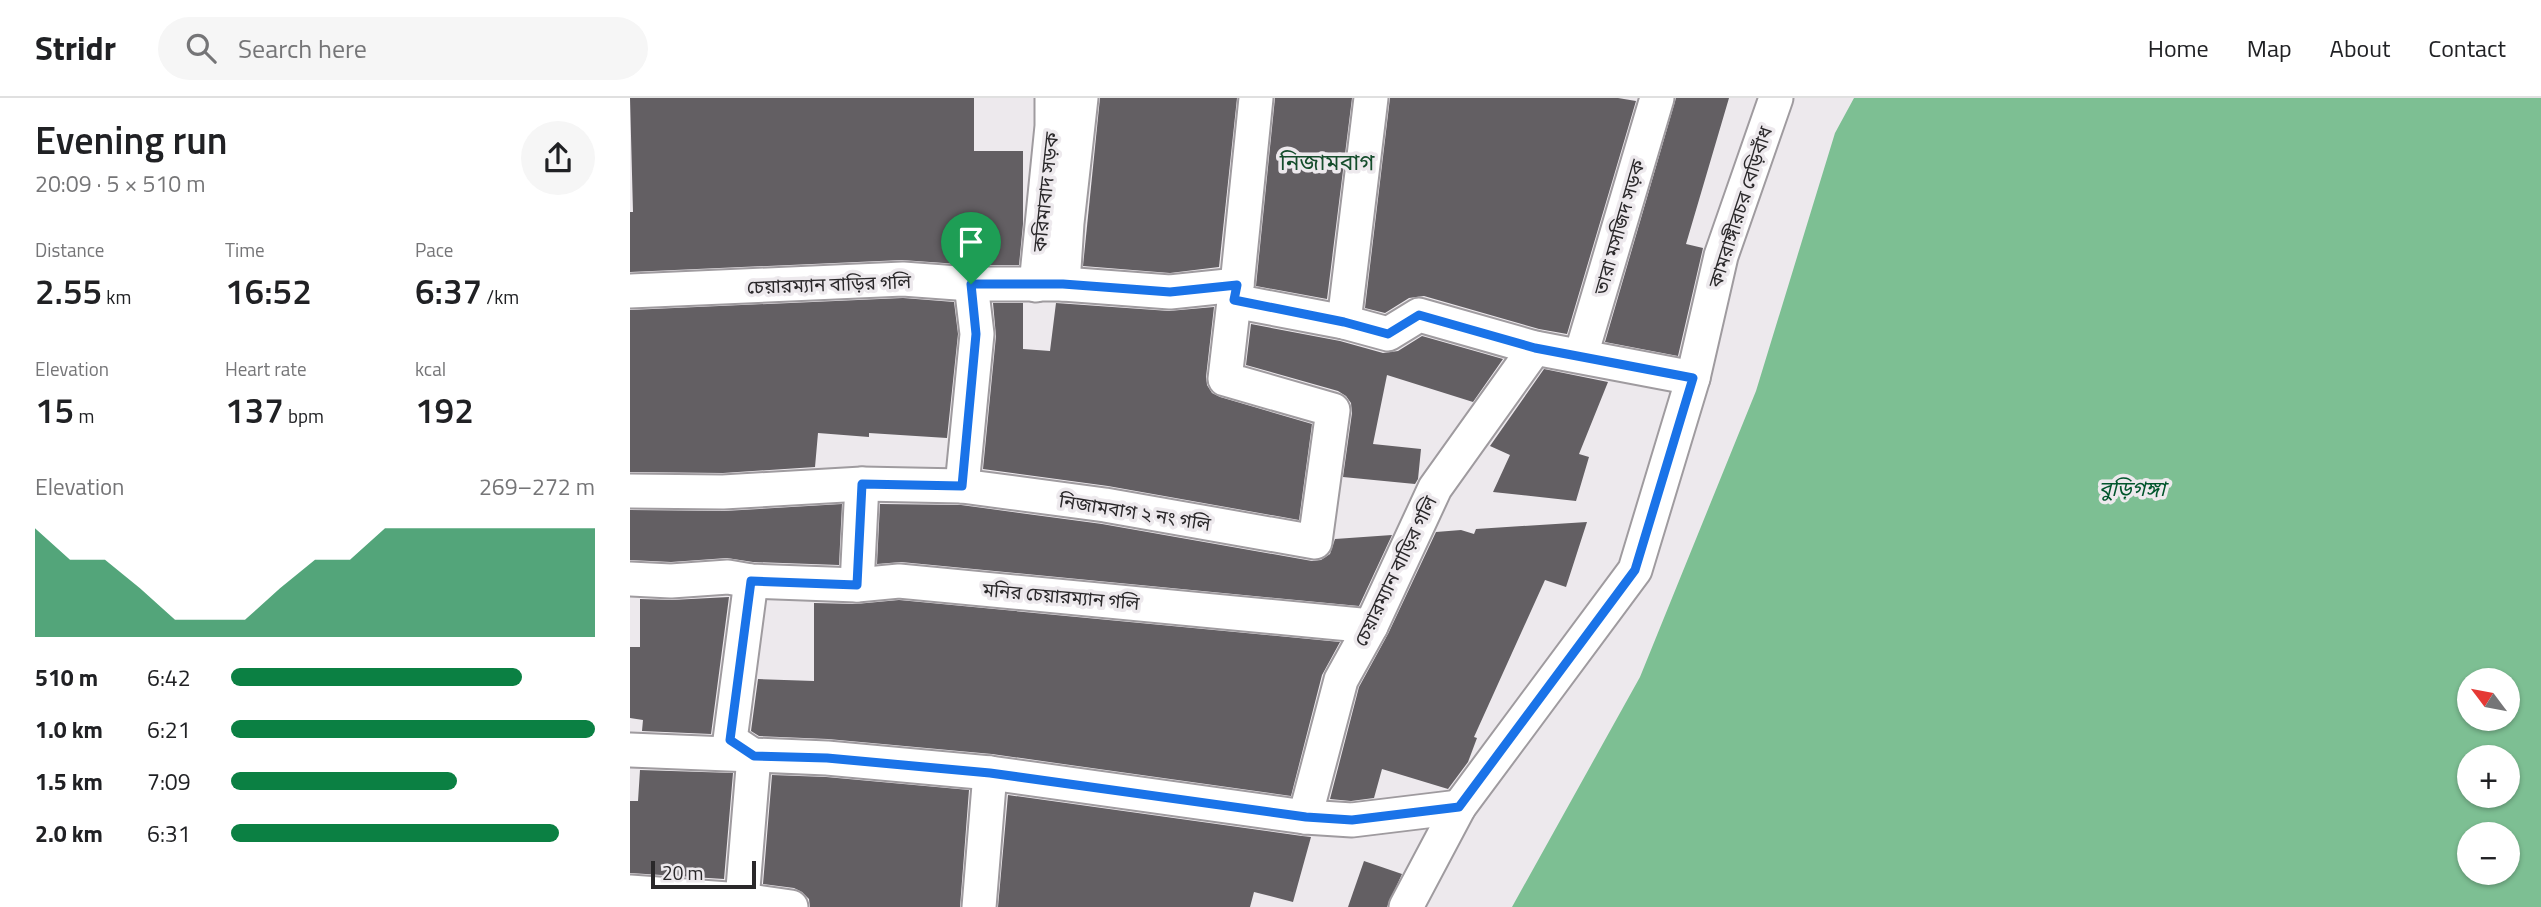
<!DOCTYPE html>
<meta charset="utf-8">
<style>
:root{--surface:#fff;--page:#f6f6f6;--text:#202124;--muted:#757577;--line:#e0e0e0;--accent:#0b8043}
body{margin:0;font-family:"Titillium Web","Noto Sans Bengali",sans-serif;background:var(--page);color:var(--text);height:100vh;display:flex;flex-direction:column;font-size:26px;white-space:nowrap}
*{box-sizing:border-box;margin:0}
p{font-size:23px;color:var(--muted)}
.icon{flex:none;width:38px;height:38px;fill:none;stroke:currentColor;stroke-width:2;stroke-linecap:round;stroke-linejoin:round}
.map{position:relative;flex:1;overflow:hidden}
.side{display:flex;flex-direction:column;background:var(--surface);width:630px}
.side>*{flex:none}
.needle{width:46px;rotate:302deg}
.buttons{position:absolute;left:1827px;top:570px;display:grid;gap:14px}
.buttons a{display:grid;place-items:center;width:63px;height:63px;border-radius:50%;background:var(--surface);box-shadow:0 2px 5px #0004;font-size:35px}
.scale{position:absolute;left:21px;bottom:18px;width:105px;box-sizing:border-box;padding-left:7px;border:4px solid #2a282a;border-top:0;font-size:19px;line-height:24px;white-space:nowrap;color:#2a282a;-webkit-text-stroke:5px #ede9ed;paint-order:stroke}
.pin{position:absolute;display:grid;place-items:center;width:60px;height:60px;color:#fff;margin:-72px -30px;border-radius:50% 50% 50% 0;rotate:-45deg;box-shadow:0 0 7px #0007}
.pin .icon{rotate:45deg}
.round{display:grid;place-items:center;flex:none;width:74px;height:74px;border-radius:37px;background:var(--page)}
.headline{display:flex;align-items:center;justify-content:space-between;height:119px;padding:0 35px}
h1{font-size:38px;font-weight:600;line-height:52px}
.metrics{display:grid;grid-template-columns:repeat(3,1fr);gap:10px;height:119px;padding:7px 35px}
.metrics div{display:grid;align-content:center}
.metrics b{font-size:35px;font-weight:600}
.metrics small{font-size:19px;font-weight:400}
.metrics p{font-size:19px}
.chart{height:196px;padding:14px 35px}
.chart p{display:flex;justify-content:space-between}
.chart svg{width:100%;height:126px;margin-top:7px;fill:var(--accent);opacity:.7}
ul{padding:0 35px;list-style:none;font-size:23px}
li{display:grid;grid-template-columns:112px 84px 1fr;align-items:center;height:52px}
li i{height:18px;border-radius:9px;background:var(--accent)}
header{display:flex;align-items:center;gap:42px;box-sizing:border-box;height:98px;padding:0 35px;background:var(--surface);border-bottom:2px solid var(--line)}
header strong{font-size:33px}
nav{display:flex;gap:38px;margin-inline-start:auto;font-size:24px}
.search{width:490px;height:63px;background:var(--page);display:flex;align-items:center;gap:18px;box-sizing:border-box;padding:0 24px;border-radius:38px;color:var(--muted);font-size:26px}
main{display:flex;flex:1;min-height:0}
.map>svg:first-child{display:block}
</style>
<header>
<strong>Stridr</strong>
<div class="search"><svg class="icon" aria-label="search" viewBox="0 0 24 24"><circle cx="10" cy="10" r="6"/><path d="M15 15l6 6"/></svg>Search here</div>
<nav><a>Home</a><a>Map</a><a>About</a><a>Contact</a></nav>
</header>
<main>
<section class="side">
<div class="headline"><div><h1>Evening run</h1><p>20:09 · 5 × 510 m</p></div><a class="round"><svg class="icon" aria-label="share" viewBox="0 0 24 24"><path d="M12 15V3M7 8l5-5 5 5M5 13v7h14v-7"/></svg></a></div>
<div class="metrics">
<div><p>Distance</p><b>2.55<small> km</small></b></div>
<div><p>Time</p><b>16:52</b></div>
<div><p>Pace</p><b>6:37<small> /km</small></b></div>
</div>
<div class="metrics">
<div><p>Elevation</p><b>15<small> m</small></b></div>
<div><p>Heart rate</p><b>137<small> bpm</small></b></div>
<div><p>kcal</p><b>192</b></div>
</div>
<div class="chart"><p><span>Elevation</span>269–272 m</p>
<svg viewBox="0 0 160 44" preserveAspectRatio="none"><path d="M0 44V6L10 17L20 17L30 27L40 38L50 38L60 38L70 27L80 17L90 17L100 6L110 6L120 6L130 6L140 6L150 6L160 6V44z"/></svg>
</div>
<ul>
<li><b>510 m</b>6:42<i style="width:80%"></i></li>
<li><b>1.0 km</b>6:21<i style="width:100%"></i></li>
<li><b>1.5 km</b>7:09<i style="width:62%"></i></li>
<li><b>2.0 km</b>6:31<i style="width:90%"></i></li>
</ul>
</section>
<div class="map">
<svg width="1911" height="809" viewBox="0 0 1911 809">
<rect width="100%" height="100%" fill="#ede9ed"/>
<!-- water -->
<path fill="#7dbf93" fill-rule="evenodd" d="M 1224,0 L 1911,0 L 1911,809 L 882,809 L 1010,579 L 1126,293 L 1205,35 ZM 1839,583 L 1878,583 L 1878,621 L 1839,621 ZM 1839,660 L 1878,660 L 1878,698 L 1839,698 ZM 1839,737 L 1878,737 L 1878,775 L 1839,775 Z"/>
<!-- building -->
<g fill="#635f63">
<polygon points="0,0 344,0 344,53 393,53 393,126 389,167 342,167 272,162 0,174 0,114 3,114"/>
<polygon points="470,0 607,0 589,169 540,175 453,168"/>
<polygon points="645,0 722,0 697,201 626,188"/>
<polygon points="760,0 988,0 1006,3 937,236 909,231 794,198 779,200 755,215 735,210"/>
<polygon points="1046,0 1099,0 1056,146 1073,150 1048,258 975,244"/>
<polygon points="273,200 324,204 328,236 317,340 239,335 239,339 188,335 185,369 93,375 0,374 0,212"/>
<polygon points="363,205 393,205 393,251 420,253 426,205 539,213 584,209 576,279 577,287 582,295 590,299 682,326 669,422 478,388 353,371 366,238"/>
<polygon points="621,226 710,243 753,255 768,253 792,238 873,261 843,304 757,277 743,346 791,351 788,381 785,386 713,379 722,315 721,305 716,298 708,293 616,267"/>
<polygon points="914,271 978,284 949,356 959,359 946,403 863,394 880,357 860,348"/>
<polygon points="212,406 209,467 123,464 97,460 41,464 0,462 0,412 94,413"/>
<polygon points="250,406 331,407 472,426 682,463 691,462 700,456 705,441 762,437 729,508 271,464 247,466"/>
<polygon points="957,424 936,489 915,482 844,639 847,640 838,664 818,691 752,671 744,700 721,703 700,701 729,589 758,536 806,434 831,432 844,436 846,431"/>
<polygon points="99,499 81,636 12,633 13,622 0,620 0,549 10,549 10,501 42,502"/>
<polygon points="269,502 710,544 692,577 661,698 362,656 198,641 129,638 121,633 128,581 184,583 184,505 226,506"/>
<polygon points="10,672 103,675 94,781 0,775 0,703 8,703"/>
<polygon points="142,677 196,679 339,692 330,809 180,809 179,801 172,794 164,790 133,786"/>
<polygon points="378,697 672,738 681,739 663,804 624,794 620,809 368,809"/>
<polygon points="734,763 772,776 757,809 718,809"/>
</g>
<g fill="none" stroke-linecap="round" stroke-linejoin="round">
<defs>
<g id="minor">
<polyline points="433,186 437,125 451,0"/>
<polyline points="406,187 422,28 422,0"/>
<polyline points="607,187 626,0"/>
<polyline points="0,193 273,181 341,186 433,186 540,194 607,187 604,203 714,224 758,236 789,217 905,250 1063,280"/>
<polyline points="714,224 741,0"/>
<polyline points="951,257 1027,0"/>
<polyline points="332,388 347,236 341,186"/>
<polyline points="0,393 93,394 232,386 332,388 475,407 685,444 703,312 595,281 604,203"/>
<polyline points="0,481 41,483 98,479 121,483 227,487 269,483 741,528"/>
<polyline points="227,487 232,386"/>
<polyline points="0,652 197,660 360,675 675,719 722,722 829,709"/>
<polyline points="675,719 711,582 741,528 805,390 905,250"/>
<polyline points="0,794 112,802 161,809"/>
<polyline points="112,802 124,658 100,642 121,483"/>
<polyline points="349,809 360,675"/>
<polyline points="776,809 829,709 1005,472 1063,280 1091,158 1146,0"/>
</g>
</defs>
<!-- minor casing -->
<use href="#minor" stroke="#9f9b9f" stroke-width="37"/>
<!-- minor -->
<use href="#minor" stroke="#fff" stroke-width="33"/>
</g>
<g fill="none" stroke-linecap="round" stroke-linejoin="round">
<defs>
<polygon id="route" points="341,186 433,186 540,194 607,187 604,202 714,224 758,236 789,217 905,250 1063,280 1005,472 829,709 722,722 676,719 360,675 197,660 124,658 100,642 121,483 227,487 232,386 332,388 346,236"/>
</defs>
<!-- route casing -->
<use href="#route" stroke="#fff" stroke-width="14"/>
<!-- route -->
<use href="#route" stroke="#1a73e8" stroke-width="9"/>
</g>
<g text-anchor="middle" stroke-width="7" stroke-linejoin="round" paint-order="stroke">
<!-- street labels -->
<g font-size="19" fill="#2a282a" stroke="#ede9ed">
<text transform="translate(415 94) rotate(-84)" y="7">করিমাবাদ সড়ক</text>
<text transform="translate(1110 109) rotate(-72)" y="7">কামরাঙ্গীরচর বেড়িবাঁধ</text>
<text transform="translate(989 129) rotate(-74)" y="7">তারা মসজিদ সড়ক</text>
<text transform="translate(199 186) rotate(-2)" y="7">চেয়ারম্যান বাড়ির গলি</text>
<text transform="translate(505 414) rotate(9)" y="7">নিজামবাগ ২ নং গলি</text>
<text transform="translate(765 473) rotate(-64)" y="7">চেয়ারম্যান বাড়ির গলি</text>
<text transform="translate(431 498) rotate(5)" y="7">মনির চেয়ারম্যান গলি</text>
</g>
<!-- water labels -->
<g font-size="21" font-style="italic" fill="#01552c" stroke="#ede9ed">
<text x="1502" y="398">বুড়িগঙ্গা</text>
</g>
<!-- quarter labels -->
<g font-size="23" fill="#154d2c" stroke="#ede9ed">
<text x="697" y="72">নিজামবাগ</text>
</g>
</g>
</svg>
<div class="buttons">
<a><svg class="needle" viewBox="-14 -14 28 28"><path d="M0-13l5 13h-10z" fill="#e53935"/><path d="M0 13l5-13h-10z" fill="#757577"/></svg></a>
<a>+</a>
<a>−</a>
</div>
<div class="scale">20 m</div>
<div class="pin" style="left:341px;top:186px;background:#1e9e55"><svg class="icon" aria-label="arrive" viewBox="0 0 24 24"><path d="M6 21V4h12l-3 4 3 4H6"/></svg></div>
</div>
</main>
